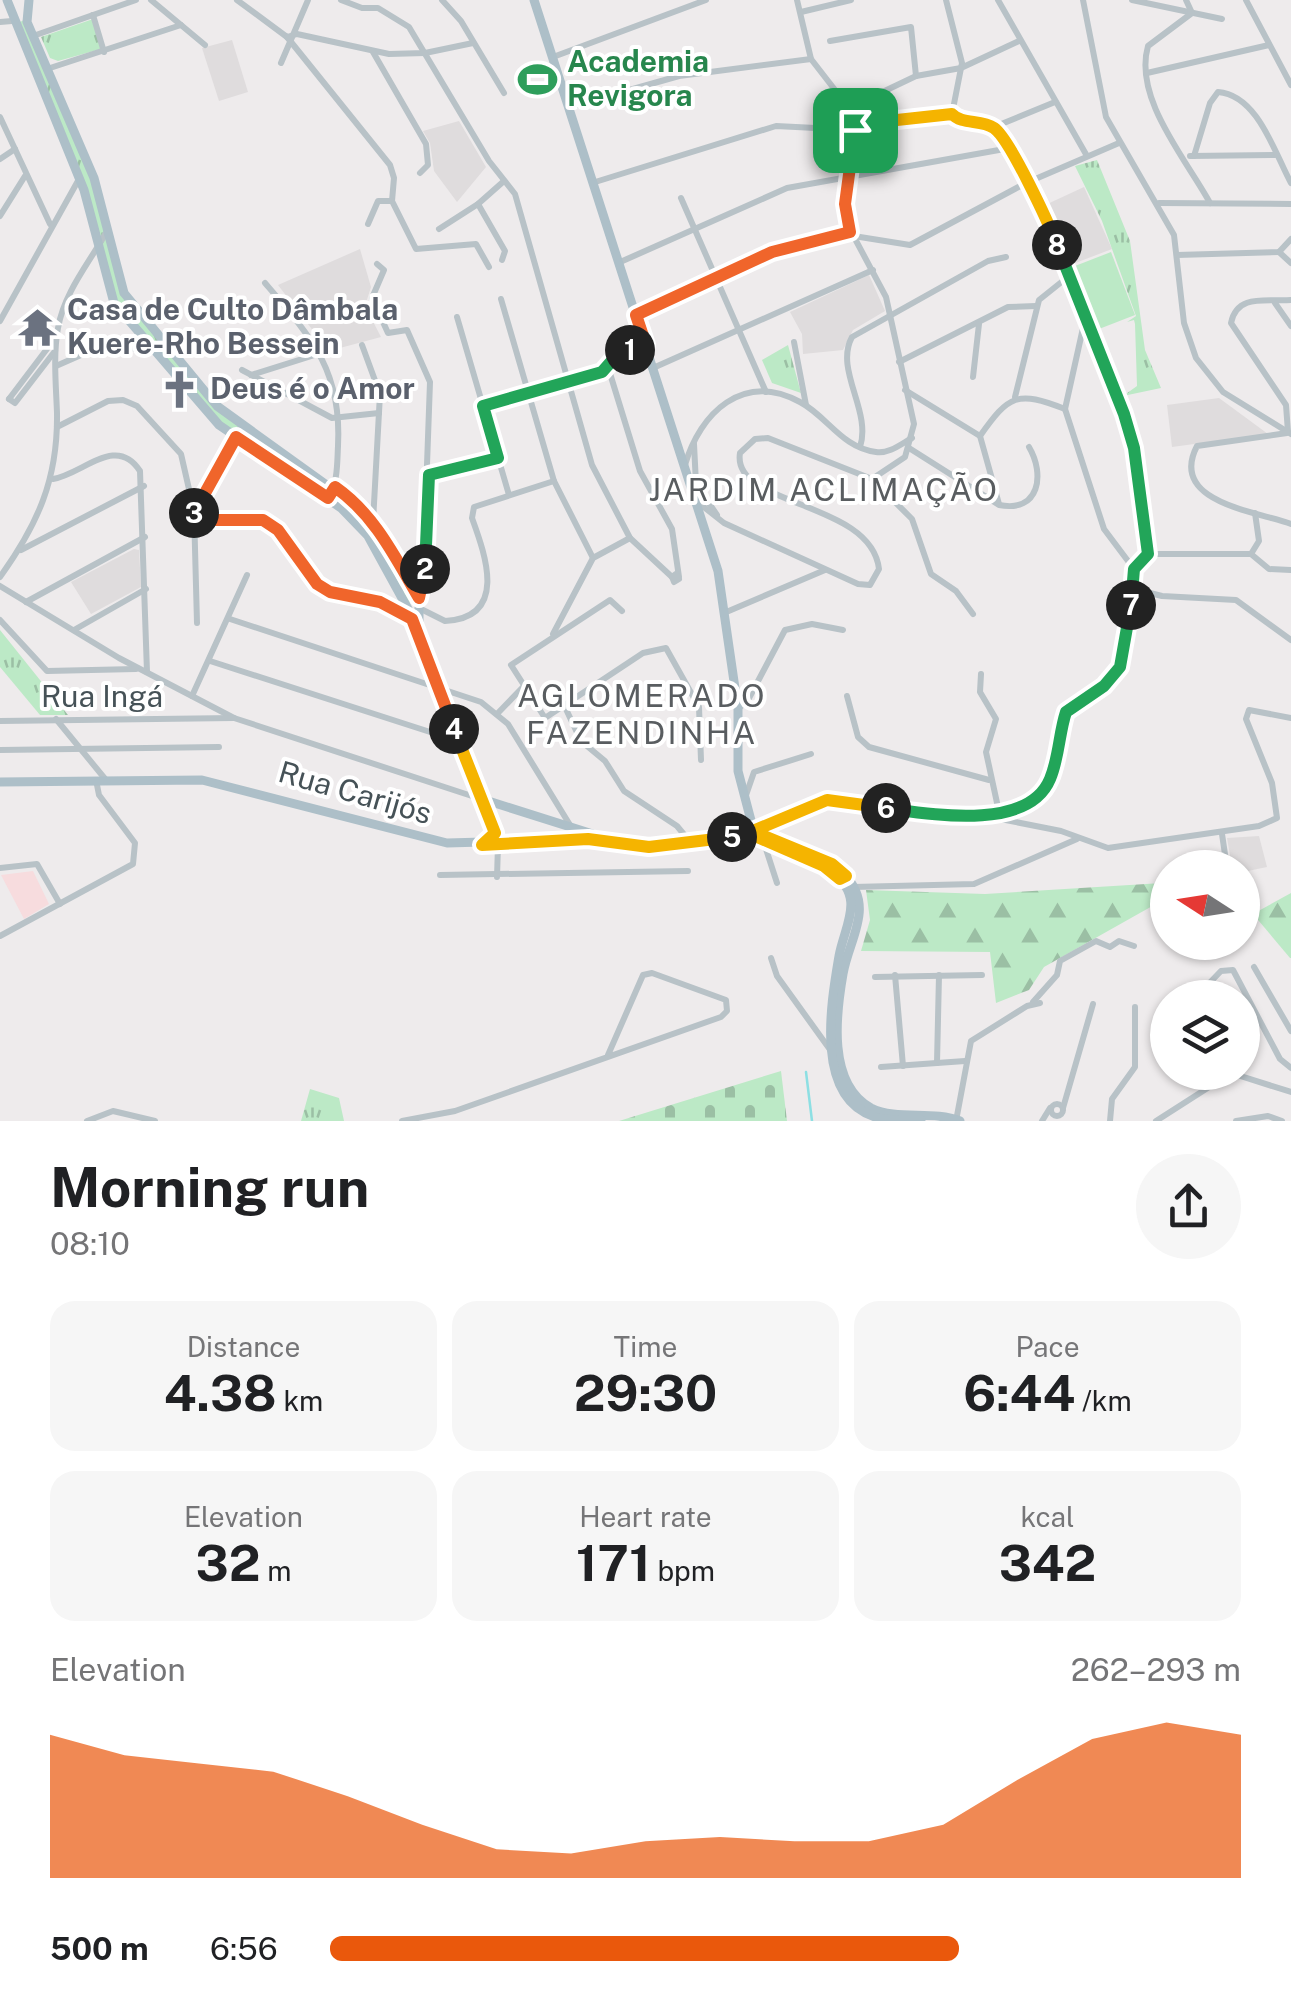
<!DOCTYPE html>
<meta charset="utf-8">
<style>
:root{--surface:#fff;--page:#f6f6f6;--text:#202124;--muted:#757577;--accent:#ea580c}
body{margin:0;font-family:"Public Sans",sans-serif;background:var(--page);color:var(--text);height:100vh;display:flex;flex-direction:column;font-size:38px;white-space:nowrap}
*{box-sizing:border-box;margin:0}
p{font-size:32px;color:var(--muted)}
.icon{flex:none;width:55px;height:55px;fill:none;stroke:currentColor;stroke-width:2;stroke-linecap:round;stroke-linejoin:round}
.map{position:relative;height:1121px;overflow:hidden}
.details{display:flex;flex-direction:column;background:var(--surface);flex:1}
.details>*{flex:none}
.needle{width:65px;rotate:282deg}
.fabs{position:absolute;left:1150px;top:850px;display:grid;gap:20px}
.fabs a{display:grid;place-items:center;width:110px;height:110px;border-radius:50%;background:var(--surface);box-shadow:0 2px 8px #0004;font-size:50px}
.pin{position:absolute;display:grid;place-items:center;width:85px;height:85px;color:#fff;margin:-42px;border-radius:20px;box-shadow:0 5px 15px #0006}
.km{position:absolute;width:50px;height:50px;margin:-25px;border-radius:50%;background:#222;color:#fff;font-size:28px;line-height:50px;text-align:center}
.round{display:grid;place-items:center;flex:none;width:105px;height:105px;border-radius:52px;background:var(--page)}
.summary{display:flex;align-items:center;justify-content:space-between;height:170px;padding:0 50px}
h1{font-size:55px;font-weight:700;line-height:75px}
.metrics{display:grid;grid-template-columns:repeat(3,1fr);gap:15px;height:170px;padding:10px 50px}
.metrics div{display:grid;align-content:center;border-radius:25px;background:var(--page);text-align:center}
.metrics b{font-size:50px;font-weight:700}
.metrics small{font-size:28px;font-weight:400}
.metrics p{font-size:28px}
.chart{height:280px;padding:20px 50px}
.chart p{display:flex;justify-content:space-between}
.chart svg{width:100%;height:180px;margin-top:10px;fill:var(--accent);opacity:.7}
ul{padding:0 50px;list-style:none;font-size:32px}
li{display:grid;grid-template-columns:160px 120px 1fr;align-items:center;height:75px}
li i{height:25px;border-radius:12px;background:var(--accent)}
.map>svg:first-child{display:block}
</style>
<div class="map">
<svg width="1291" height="1121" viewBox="0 0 1291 1121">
<defs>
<pattern id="grass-tufts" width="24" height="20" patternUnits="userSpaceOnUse" patternTransform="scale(2.5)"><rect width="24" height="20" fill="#bce9c6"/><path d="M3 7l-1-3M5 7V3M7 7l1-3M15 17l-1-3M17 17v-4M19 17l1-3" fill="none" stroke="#9bbfa4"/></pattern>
<pattern id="forest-firs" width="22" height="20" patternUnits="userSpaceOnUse" patternTransform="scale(2.5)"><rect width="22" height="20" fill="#bce9c6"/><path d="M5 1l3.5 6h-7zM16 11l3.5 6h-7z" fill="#9bbfa4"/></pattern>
<pattern id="cemetery-stones" width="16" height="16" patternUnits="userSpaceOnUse" patternTransform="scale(2.5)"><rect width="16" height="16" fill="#bce9c6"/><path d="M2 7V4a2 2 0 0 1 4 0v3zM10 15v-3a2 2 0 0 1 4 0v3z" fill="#9bbfa4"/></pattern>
</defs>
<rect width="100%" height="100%" fill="#eeebec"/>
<!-- education -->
<g fill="#dfdcdd">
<polygon points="232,40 248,92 219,101 202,48"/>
<polygon points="459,121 486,167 457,202 434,171 430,143 423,131"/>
<polygon points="1084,187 1112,249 1070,265 1043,206"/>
<polygon points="360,249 371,287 365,306 381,337 325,352 321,341 278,285"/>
<polygon points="869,275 885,311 853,330 843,350 803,354 802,334 790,312"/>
<polygon points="1219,398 1268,434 1172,447 1167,405"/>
<polygon points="134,549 139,550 141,587 91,614 71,582"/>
<polygon points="1259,836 1267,867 1243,872 1242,868 1232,867 1227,838"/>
</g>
<!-- medical -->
<polygon fill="#f7dcde" points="33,871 49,904 24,919 1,875"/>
<!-- grass -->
<g fill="url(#grass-tufts)">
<polygon points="93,19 101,49 58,61 50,58 41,37"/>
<polygon points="24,20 86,164 122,294 215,408 341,495 376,531 414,604 408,602 370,534 221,423 121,308 112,292 90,202 16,24"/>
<polygon points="1097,160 1130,241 1145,350 1161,388 1123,396 1137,386 1135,324 1134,320 1127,322 1136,316 1102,221 1075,166"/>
<polygon points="788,345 801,393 772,383 762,360"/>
<polygon points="0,630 68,715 40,715 0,667"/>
<polygon points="310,1089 339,1098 344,1121 301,1121"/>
</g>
<!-- forest -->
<g fill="url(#forest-firs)">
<polygon points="1162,883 1163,900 1044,967 1029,990 996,1003 990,952 861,951 870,920 866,890 985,894"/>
<polygon points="1291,893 1291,958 1290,958 1253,914"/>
</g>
<!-- cemetery -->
<polygon fill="url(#cemetery-stones)" points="781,1071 787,1121 619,1121"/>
<!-- pitch -->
<polygon fill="#bce9c6" points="1111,252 1135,315 1099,329 1075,266"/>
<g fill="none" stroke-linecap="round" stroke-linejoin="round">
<!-- stream -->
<polyline stroke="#8ddfe3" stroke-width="2.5" points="806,1072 812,1121"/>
<!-- minor -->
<g stroke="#b8c2c7" stroke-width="6">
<polyline points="151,0 205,45"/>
<polyline points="237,0 287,37 297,34 389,54 425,53 473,43"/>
<polyline points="341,0 362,8 378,8 409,27 489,161 515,194 592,465 630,538 672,577"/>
<polyline points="442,0 461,21 504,93"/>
<polyline points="946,0 962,63 952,114 1000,133 1053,234 1124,414 1134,448 1148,554"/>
<polyline points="998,0 1087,156"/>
<polyline points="1083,0 1106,117 1174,235 1184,323 1196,358 1223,392 1291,434"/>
<polyline points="1132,0 1222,19"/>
<path d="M 1186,0 L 1192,13 L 1148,46 C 1133,98 1186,159 1210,203"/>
<polyline points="1246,0 1291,85"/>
<polyline points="801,12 851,0"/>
<polyline points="93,15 104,52"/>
<polyline points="0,22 12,21"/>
<polyline points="33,36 136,0"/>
<polyline points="287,37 390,165 394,178 392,201 416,249 476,244 489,267"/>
<polyline points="830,41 911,27 916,76"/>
<polyline points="373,52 426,144 428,165 420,173"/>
<polyline points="553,57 706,0"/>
<polyline points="281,63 308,0"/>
<polyline points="47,69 181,25"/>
<polyline points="1147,73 1269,45"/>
<polyline points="569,107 679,76 811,59"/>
<polyline points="851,107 916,76 961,68 1019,41"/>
<polyline points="0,117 50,224"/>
<polyline points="856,117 897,120 952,114"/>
<polyline points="994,127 1055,102"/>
<polyline points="1190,156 1275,155"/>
<path d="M 1194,156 L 1210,103 L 1218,92 C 1258,95 1275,154 1291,183"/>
<polyline points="0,159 15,149"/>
<polyline points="592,183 776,126 855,130"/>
<polyline points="681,198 766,392"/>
<polyline points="1159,203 1291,204"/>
<polyline points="478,204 505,251 502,260"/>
<polyline points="0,216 25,176"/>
<polyline points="368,224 378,201 392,201"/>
<polyline points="439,229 478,204 504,181"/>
<polyline points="1279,252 1291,263"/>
<polyline points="1177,255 1279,252 1291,239"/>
<polyline points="618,263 787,188 1010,148"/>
<polyline points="377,264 384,270 372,298 388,333 407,330 430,382 422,603"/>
<path d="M 265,283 C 312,338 342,371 338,446 C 337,465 338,482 328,498"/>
<polyline points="501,299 554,481 593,558"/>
<polyline points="1275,303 1291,326"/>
<polyline points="636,315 772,252 835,233 910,245 1026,183 1119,143"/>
<polyline points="457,317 509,495"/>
<polyline points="1085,319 1065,409 1104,529 1134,569"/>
<polyline points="0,321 79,179"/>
<polyline points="794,342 806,405"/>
<polyline points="362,345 380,394 373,522"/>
<polyline points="899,362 1008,307 1036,306"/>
<polyline points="56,366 97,348 151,349"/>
<polyline points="608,367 640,471 672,529 679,577"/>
<polyline points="653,368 873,270"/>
<polyline points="242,370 332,418 379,413"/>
<polyline points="251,375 321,353"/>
<polyline points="973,377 979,324"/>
<polyline points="905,390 980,436"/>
<polyline points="1015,397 1039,300 1069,276"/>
<polyline points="9,399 56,337"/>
<polyline points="9,399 15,403 55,351"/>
<polyline points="483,406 602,372 617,355 645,345"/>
<polyline points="57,427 108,401 123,400 137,406 181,454 194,511"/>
<path d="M 1288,432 L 1286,405 L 1231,323 C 1237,293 1267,302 1291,300"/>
<path d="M 1287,433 L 1197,446 C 1168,502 1255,511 1291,524"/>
<polyline points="694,444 696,484 717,515"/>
<path d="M 860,447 C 872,411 834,370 852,337 L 988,261 L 1006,257"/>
<path d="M 909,448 L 999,505 C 1040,513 1045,474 1029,447"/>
<path d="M 685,465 C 700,413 743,371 800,402 C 827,416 842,448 876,452 C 889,454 901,444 912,438"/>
<polyline points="429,475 498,458"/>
<path d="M 53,479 C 83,474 116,434 140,471 L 147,672"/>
<polyline points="872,479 912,519 931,574 956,591 973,614"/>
<path d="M 695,500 L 724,523 L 858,584 L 870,585 L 879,569 C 871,500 731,507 740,453 L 755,439 L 768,438 L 872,479 L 905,457 L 914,424 L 886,297 L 845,220 L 856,117 L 811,59 L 797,0"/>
<path d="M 999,504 L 980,436 C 1009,395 1017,390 1065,409"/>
<polyline points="195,520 263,520 278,530 317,584 331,591 380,602 410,618"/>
<polyline points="21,550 144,486"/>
<polyline points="1148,554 1251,554 1259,541 1255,513"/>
<polyline points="1251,554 1269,569 1291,570"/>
<polygon points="676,574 679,579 674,582 672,577"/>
<path d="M 0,577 C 38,524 58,479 57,413 C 56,385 53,355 58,328 C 64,292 90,262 107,231"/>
<polyline points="0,586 119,658 234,718 481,799"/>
<polyline points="1134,589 1162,596 1236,600 1291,640"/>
<polyline points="26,602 145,537"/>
<path d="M 421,609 L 445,621 C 509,618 485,554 472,518 L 474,507 L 554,481"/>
<polyline points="622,611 610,600 511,665 545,718 643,653 666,648 699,707 701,760"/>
<polyline points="724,613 825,570"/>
<polyline points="230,619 481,702 508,724 570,825"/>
<polyline points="0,620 47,671 136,669"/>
<polyline points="197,623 194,511 242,425"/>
<polyline points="74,630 146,589"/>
<polyline points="553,634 593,558 630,538"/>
<polyline points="210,661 458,741"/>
<polyline points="981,674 980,692 996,719 986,752 999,812"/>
<polyline points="192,696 247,575"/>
<polyline points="847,696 858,737 869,747 989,780"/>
<polyline points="565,707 581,741 605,761 624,791 677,826 691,843"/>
<polyline points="739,708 748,700 785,630 812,624 843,630"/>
<polyline points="497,714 523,687"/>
<polyline points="56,719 106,780"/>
<polyline points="0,721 234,718"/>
<polyline points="0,750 219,747"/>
<polyline points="745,798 754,772 811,754"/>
<path d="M 990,817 L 1028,802 L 1049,783 L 1066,711 C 1082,698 1104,691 1116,673 C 1140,638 1119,585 1148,554"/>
<polyline points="754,832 827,800 985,816 1061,831 1108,848 1259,826 1277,818 1272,783 1246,719 1249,710 1291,718"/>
<polyline points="1222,834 1227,868"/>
<polyline points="764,843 777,883"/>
<polyline points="0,868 37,864 60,904"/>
<polyline points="440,875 688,871"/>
<polyline points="497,877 498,845"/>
<polyline points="853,887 974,884 1077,839"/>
<polyline points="0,936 133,864 135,843 99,795 96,780"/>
<polyline points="771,958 777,976 831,1051"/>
<polyline points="1254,967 1291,1031"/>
<polyline points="895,975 903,1066"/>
<polyline points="875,977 982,975"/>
<polyline points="1195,998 1221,971 1233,970 1280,1059 1291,1068"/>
<polyline points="1033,1002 1057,975 1060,961 1096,941 1110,947 1119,941 1134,946"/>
<polyline points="937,1063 939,975"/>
<polyline points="881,1067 965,1061"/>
<circle cx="1057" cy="1110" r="6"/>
<polyline points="1063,1108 1093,1004"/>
<polyline points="87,1121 113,1111 155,1121"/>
<polyline points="402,1121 455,1111 721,1017 727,1011 726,1000 652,973 643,975 608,1055"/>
<polyline points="956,1121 971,1041 1027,1006 1040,1003"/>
<polyline points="1042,1121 1050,1108"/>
<polyline points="1110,1121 1112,1099 1135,1067 1135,1007"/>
<polyline points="1156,1121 1231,1073 1291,1092"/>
<polyline points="1236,1121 1268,1116 1282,1121"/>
</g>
<!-- major -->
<g stroke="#adbfc8" stroke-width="9">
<polyline points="7,0 84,190 114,303 219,425 341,508 368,536 408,609 495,833 512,844"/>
<polyline points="29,0 27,22 94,178 124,293 217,406 364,512 419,598 419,626"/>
<polyline points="534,0 718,571 738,709 738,771 754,832"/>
<polyline points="0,782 202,780 447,843 588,839 649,847 754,832"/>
<polyline points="482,799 599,836"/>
<path d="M 754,832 C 781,845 823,853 844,874 C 876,907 849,938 843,974 C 836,1014 827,1084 871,1108 C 897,1121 933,1110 960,1121"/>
<path d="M 832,872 C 866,898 845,924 839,956 C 831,1003 814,1098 875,1117 C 889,1121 906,1120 921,1120"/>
</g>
</g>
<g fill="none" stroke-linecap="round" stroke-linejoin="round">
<defs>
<polyline id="split-1" points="630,350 646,345 636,315 772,252 850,232 845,204 855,130"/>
<polyline id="split-2" points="425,569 429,475 498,458 483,406 602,372 617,355 630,350"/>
<path id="split-3" d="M 194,513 L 236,437 L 328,498 L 335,487 C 375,515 395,557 419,598 L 425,569"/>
<polyline id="split-4" points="194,513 195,520 263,520 278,530 317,584 330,592 380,602 412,619 454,729"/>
<polyline id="split-5" points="454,729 495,833 482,845 588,839 649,847 732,837"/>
<path id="split-6" d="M 732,837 C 739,835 747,833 754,832 L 832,864 L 846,876 L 840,879 L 824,866 L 748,833 L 827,800 L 886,808"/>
<path id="split-7" d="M 886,808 C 929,814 1028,832 1050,779 C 1059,758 1059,733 1066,712 L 1104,686 L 1120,667 L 1131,605"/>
<polyline id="split-8" points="1057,245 1124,414 1134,448 1148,554 1134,569 1131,605"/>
<path id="split-9" d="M 855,130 L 856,118 L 897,120 L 952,114 C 962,125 981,119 994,128 C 1010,139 1049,224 1057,245"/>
</defs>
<!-- split-1 casing -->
<use href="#split-1" stroke="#fff" stroke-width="20"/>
<!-- split-2 casing -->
<use href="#split-2" stroke="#fff" stroke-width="20"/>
<!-- split-3 casing -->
<use href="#split-3" stroke="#fff" stroke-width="20"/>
<!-- split-4 casing -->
<use href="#split-4" stroke="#fff" stroke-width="20"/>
<!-- split-5 casing -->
<use href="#split-5" stroke="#fff" stroke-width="20"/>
<!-- split-6 casing -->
<use href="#split-6" stroke="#fff" stroke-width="20"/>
<!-- split-7 casing -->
<use href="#split-7" stroke="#fff" stroke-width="20"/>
<!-- split-8 casing -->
<use href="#split-8" stroke="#fff" stroke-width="20"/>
<!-- split-9 casing -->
<use href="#split-9" stroke="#fff" stroke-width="20"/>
<!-- split-1 -->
<use href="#split-1" stroke="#f0652b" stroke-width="12"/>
<!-- split-2 -->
<use href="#split-2" stroke="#22a559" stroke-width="12"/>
<!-- split-3 -->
<use href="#split-3" stroke="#f0652b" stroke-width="12"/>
<!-- split-4 -->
<use href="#split-4" stroke="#f0652b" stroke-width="12"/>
<!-- split-5 -->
<use href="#split-5" stroke="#f5b400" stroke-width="12"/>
<!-- split-6 -->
<use href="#split-6" stroke="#f5b400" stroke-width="12"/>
<!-- split-7 -->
<use href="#split-7" stroke="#22a559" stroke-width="12"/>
<!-- split-8 -->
<use href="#split-8" stroke="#22a559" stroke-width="12"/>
<!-- split-9 -->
<use href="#split-9" stroke="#f5b400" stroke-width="12"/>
</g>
<!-- icons -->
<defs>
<symbol id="stadium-bare" viewBox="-9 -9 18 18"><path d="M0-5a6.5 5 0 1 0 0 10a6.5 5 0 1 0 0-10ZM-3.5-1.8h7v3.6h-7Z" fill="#2e9e5b" stroke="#fff" stroke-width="2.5" paint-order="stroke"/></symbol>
<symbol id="temple-bare" viewBox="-9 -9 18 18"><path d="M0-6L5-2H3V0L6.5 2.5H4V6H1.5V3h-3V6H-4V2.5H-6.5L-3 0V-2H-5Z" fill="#6b7280" stroke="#fff" stroke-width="2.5" paint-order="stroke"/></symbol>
<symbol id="church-bare" viewBox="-9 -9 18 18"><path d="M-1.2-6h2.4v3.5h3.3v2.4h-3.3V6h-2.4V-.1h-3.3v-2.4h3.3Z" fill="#6b7280" stroke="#fff" stroke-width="2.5" paint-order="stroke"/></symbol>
</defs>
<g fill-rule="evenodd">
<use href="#stadium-bare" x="510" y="52" width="55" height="55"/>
<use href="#temple-bare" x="10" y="300" width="55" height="55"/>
<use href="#church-bare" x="152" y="362" width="55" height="55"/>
</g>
<g text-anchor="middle" stroke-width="8" stroke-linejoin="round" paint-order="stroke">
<!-- leisure labels -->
<g font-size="30" font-weight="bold" fill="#27864d" stroke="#fff" text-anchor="start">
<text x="567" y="72">Academia<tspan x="567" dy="34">Revigora</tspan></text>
</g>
<!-- worship labels -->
<g font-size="30" font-weight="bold" fill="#5b616d" stroke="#fff" text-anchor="start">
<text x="67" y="320">Casa de Culto Dâmbala<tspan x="67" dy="34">Kuere-Rho Bessein</tspan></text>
<text x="210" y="399">Deus é o Amor</text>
</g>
<!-- street labels -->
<g font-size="30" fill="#465257" stroke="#fff">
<text x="102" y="707">Rua Ingá</text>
<text transform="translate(355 793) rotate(16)" y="10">Rua Carijós</text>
</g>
<!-- neighbourhood labels -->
<g font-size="32" letter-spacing="2.5" fill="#595d60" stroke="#fff">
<text x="824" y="501">JARDIM ACLIMAÇÃO</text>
<text x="642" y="707">AGLOMERADO<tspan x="642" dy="37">FAZENDINHA</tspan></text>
</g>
</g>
</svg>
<div class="fabs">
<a><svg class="needle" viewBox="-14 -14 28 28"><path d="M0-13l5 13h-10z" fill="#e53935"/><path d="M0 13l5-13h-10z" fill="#757577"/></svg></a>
<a><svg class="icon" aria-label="layers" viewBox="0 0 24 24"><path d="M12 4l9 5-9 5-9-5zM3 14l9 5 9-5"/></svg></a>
</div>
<div class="pin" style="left:855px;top:130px;background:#1e9e55"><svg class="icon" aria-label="arrive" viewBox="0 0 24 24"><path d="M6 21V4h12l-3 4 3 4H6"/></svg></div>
<b class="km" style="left:630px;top:350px">1</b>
<b class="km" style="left:425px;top:569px">2</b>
<b class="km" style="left:194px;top:513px">3</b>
<b class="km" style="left:454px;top:729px">4</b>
<b class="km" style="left:732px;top:837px">5</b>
<b class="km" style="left:886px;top:808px">6</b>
<b class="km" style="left:1131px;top:605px">7</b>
<b class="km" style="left:1057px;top:245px">8</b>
</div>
<section class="details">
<div class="summary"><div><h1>Morning run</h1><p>08:10</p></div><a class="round"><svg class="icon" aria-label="share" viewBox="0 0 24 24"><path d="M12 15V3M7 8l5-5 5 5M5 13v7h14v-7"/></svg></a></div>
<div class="metrics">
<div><p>Distance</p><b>4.38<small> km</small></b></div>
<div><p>Time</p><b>29:30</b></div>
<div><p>Pace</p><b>6:44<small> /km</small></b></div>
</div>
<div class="metrics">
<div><p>Elevation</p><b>32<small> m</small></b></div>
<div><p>Heart rate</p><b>171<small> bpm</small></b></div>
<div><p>kcal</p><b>342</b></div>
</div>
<div class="chart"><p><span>Elevation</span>262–293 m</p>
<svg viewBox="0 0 160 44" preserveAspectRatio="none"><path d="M0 44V9L10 14L20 16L30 18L40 24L50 31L60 37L70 38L80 35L90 34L100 35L110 35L120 31L130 20L140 10L150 6L160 9V44z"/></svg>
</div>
<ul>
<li><b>500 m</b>6:56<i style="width:69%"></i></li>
</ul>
</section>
